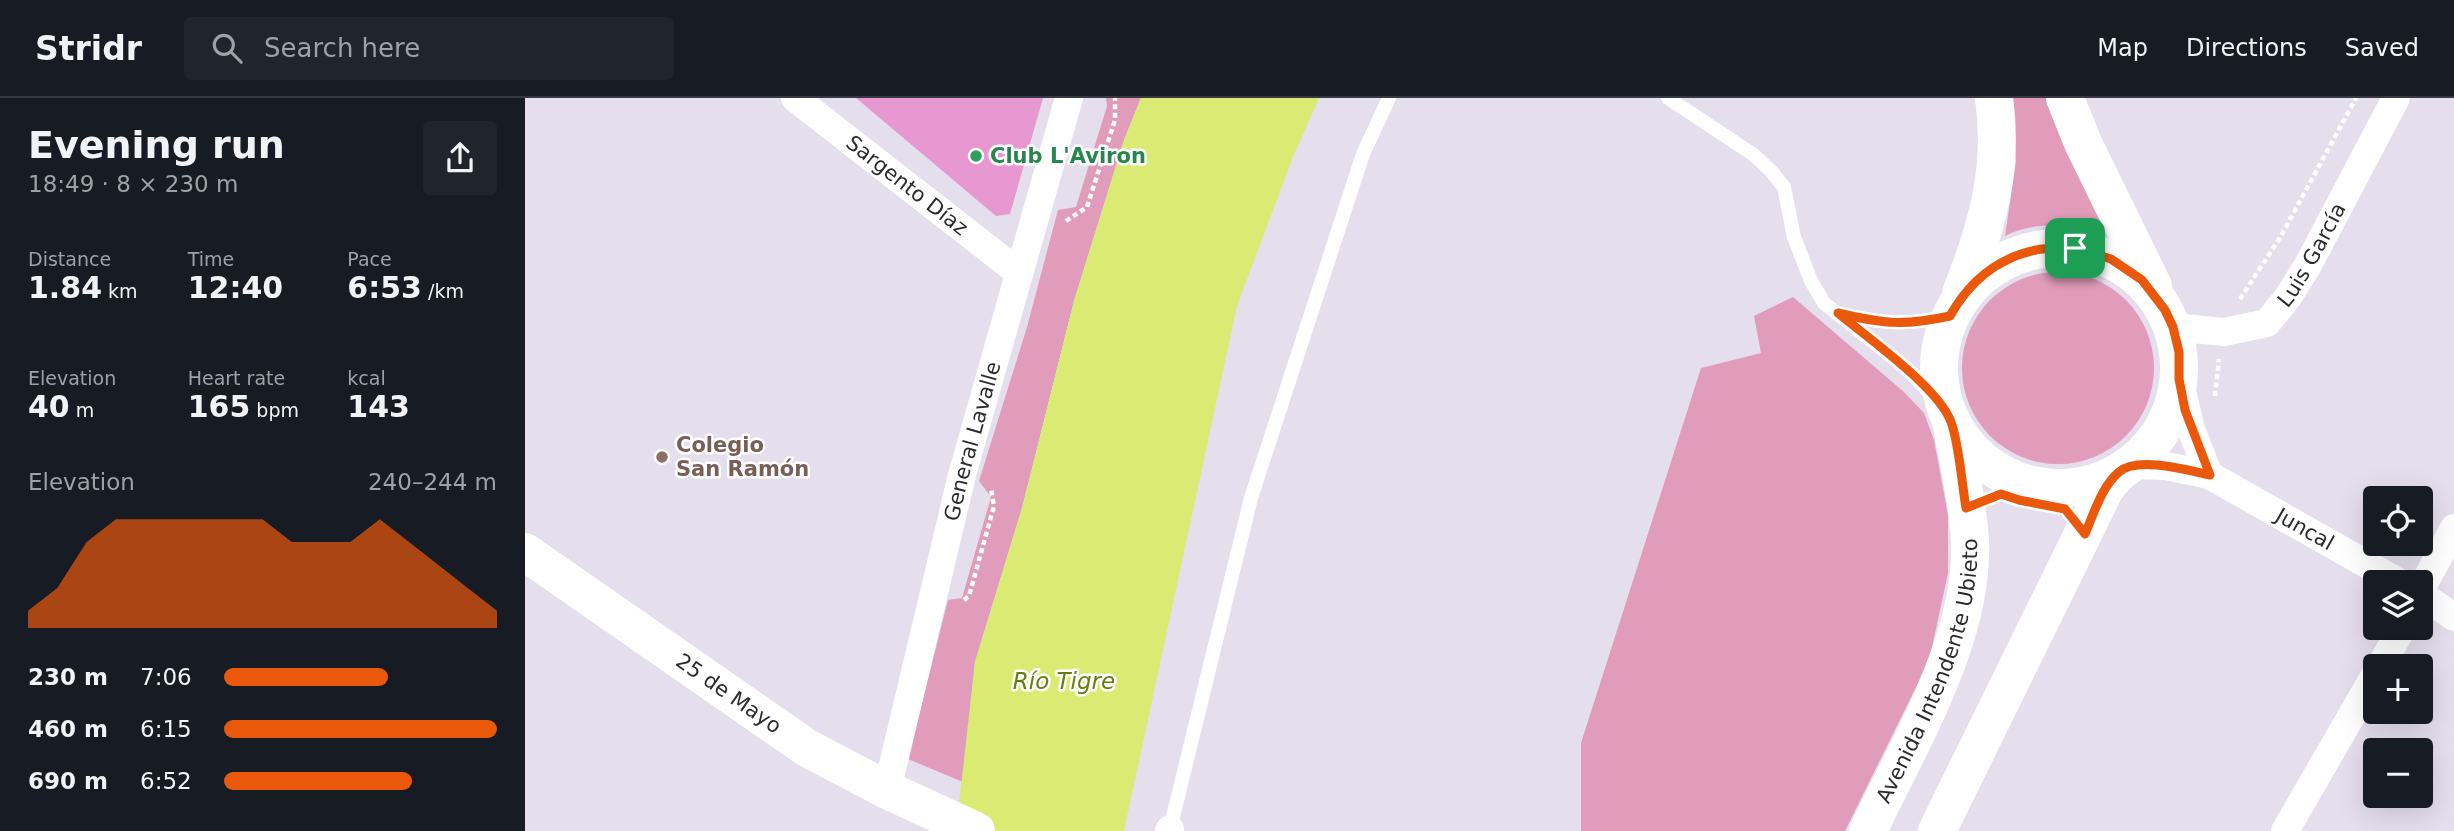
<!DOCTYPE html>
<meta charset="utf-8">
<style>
:root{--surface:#171b24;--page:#20242c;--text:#f1f3f6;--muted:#9ea1a6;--line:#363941;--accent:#ea580c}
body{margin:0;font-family:"DejaVu Sans",sans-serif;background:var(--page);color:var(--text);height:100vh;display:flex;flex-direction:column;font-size:26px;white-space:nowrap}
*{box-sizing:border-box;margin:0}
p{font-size:23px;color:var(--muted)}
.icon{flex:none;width:38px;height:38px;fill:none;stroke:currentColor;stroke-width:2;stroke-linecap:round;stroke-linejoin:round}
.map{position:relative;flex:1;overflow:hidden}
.details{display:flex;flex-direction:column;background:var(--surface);width:525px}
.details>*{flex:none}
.tools{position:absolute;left:1838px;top:388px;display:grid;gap:14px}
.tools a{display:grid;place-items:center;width:70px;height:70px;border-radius:7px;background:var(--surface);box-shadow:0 7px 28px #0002;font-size:35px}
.pin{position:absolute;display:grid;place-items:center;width:60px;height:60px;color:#fff;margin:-30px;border-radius:14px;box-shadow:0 4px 10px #0006}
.round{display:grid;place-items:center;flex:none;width:74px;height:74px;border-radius:7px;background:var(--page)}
.overview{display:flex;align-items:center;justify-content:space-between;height:119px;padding:0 28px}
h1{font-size:38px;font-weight:600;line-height:52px}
.metrics{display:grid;grid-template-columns:repeat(3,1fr);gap:10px;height:119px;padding:7px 28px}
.metrics div{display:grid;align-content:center}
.metrics b{font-size:30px;font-weight:600}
.metrics small{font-size:19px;font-weight:400}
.metrics p{font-size:19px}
.chart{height:196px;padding:14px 28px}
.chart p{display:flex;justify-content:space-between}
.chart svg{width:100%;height:126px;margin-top:7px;fill:var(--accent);opacity:.7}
ul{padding:0 28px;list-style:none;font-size:23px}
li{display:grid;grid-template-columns:112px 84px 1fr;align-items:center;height:52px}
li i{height:18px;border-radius:9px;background:var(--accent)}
header{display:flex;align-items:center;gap:42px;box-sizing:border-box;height:98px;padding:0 35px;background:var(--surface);border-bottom:2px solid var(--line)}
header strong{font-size:33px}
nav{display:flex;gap:38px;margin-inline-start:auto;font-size:24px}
.search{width:490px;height:63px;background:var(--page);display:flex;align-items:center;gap:18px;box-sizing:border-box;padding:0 24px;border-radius:7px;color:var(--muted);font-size:26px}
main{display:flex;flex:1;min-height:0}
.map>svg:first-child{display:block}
</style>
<header>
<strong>Stridr</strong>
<div class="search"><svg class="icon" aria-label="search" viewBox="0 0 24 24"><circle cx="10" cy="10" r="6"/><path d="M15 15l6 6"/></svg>Search here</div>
<nav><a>Map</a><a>Directions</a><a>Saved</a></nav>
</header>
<main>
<section class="details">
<div class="overview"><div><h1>Evening run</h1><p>18:49 · 8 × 230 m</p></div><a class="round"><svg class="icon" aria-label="share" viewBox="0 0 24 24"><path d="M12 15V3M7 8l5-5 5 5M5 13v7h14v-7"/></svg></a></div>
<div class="metrics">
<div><p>Distance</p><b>1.84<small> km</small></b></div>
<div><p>Time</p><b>12:40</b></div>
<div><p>Pace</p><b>6:53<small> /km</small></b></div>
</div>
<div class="metrics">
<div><p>Elevation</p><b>40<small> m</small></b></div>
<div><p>Heart rate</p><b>165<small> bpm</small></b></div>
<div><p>kcal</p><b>143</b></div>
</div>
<div class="chart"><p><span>Elevation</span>240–244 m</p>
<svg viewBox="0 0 160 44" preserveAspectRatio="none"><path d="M0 44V38L10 30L20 14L30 6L40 6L50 6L60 6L70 6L80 6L90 14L100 14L110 14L120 6L130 14L140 22L150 30L160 38V44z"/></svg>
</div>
<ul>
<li><b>230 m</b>7:06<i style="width:60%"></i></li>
<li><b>460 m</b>6:15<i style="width:100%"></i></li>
<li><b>690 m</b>6:52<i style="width:69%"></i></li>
</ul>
</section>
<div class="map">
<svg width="1929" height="733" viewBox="0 0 1929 733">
<rect width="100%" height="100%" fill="#e4deed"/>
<!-- green -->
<g fill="#e19cbc">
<polygon points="581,0 616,0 599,42 549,203 497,410 450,564 438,684 383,661 423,502 437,500 466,399 454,383 502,229 533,112 551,109 582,8"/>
<path d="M 1487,0 L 1526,0 L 1582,133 C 1550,127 1510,122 1480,138 L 1491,64 Z"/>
<circle cx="1533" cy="270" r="96"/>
<polygon points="1268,199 1379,294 1399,315 1409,342 1423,417 1423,475 1404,563 1320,733 1056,733 1056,645 1176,270 1236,255 1229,218"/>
</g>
<!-- pitch -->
<polygon fill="#e898d0" points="331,0 518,0 485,116 471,118"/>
<!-- water -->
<polygon fill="#daeb74" points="616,0 794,0 768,59 712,208 599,733 431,733 450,564 497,410 549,203 599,42"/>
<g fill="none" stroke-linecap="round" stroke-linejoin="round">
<!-- path -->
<g stroke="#fff" stroke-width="4.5" stroke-dasharray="5 3.5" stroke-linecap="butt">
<polyline points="541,123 562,109 590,22 590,0"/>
<polyline points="1715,201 1756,138 1831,0"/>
<polyline points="1690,298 1694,261"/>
<polyline points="1475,396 1531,409"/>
<polyline points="439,502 444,498 469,408 466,391"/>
</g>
<!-- service -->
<g stroke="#fff" stroke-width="14">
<polyline points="1143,0 1229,57 1246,73 1259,89 1269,139 1286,183 1299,205 1381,270 1418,308"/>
<path d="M 1316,216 C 1361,226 1380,227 1425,218"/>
<polyline points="645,731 726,400 838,56 864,0"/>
</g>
<!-- minor -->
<g stroke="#fff" stroke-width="28">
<path id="s1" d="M 270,0 L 493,174"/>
<path id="s2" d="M 1648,229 L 1699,234 L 1742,225 L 1763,199 L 1783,167 L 1871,0"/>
<polyline points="1654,281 1666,331 1684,377"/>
<path id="s3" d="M 1606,367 L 1641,368 L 1684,377 L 1875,485"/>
<polyline points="1895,493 1929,430"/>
<polyline points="1895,496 1929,519"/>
<polyline points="1855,569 1877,530"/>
<path id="s4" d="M 362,692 L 437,377 L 544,0"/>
<polyline points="644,733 645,731"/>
<polyline points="1760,733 1850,577"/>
</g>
<!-- secondary -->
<g stroke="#fff" stroke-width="38">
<polyline points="1540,0 1558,45 1628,188"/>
<circle cx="1534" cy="270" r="120"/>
<path d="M 1436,195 C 1462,130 1479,70 1469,0"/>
<path id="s5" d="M 0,454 L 282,650 L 362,692 L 451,733"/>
<path id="s6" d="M 1343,733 C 1384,646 1449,541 1445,443 C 1443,404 1433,365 1427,327"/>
<polyline points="1412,733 1581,389 1594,374"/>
</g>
</g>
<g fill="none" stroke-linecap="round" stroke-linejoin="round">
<defs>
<path id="route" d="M 1550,150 L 1586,161 L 1617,182 L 1640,212 L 1648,229 L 1654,254 L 1654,281 L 1660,312 L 1685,377 C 1662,372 1612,358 1594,374 C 1577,388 1569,415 1560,436 L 1540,411 L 1494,402 L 1476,396 L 1441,410 C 1437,387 1434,345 1426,324 C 1414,290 1343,240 1313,215 C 1359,226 1379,228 1425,218 C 1444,184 1473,160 1511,152 C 1523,149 1538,151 1550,150 Z"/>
</defs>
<!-- route casing -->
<use href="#route" stroke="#fff" stroke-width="14"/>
<!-- route -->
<use href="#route" stroke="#ea580c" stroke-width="9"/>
</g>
<!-- markers -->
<circle fill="#2e9e5b" stroke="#fff" stroke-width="2.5" cx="451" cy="58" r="7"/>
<circle fill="#8d6e63" stroke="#fff" stroke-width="2.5" cx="137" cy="359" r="7"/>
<g text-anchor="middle" stroke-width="5" stroke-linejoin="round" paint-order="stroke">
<!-- leisure labels -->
<g font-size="21" font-weight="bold" fill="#27864d" stroke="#fff" text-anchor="start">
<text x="465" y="65">Club L'Aviron</text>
</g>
<!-- street labels -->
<g font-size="21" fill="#2b2b2b" stroke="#fff">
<text dy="7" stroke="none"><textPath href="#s1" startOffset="142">Sargento Díaz</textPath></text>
<text dy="7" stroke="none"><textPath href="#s2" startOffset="177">Luis García</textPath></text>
<text dy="7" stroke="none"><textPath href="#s4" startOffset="359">General Lavalle</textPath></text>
<text dy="7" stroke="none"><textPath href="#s3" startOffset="189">Juncal</textPath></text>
<text dy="7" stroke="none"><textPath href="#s6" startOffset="173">Avenida Intendente Ubieto</textPath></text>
<text dy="7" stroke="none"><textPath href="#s5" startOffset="248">25 de Mayo</textPath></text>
</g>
<!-- education labels -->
<g font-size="21" font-weight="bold" fill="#785e54" stroke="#fff" text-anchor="start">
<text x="151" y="354">Colegio<tspan x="151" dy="24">San Ramón</tspan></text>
</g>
<!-- water labels -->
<g font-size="23" font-style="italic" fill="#657e11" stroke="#fff">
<text x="539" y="591">Río Tigre</text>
</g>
</g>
</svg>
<div class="tools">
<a><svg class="icon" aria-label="locate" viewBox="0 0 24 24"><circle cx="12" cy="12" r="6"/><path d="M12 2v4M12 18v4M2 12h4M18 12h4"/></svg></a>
<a><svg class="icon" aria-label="layers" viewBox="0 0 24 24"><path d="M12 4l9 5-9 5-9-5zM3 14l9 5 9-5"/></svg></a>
<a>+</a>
<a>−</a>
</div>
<div class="pin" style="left:1550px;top:150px;background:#1e9e55"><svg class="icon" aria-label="arrive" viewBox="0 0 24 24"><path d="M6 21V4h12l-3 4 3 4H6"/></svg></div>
</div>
</main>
